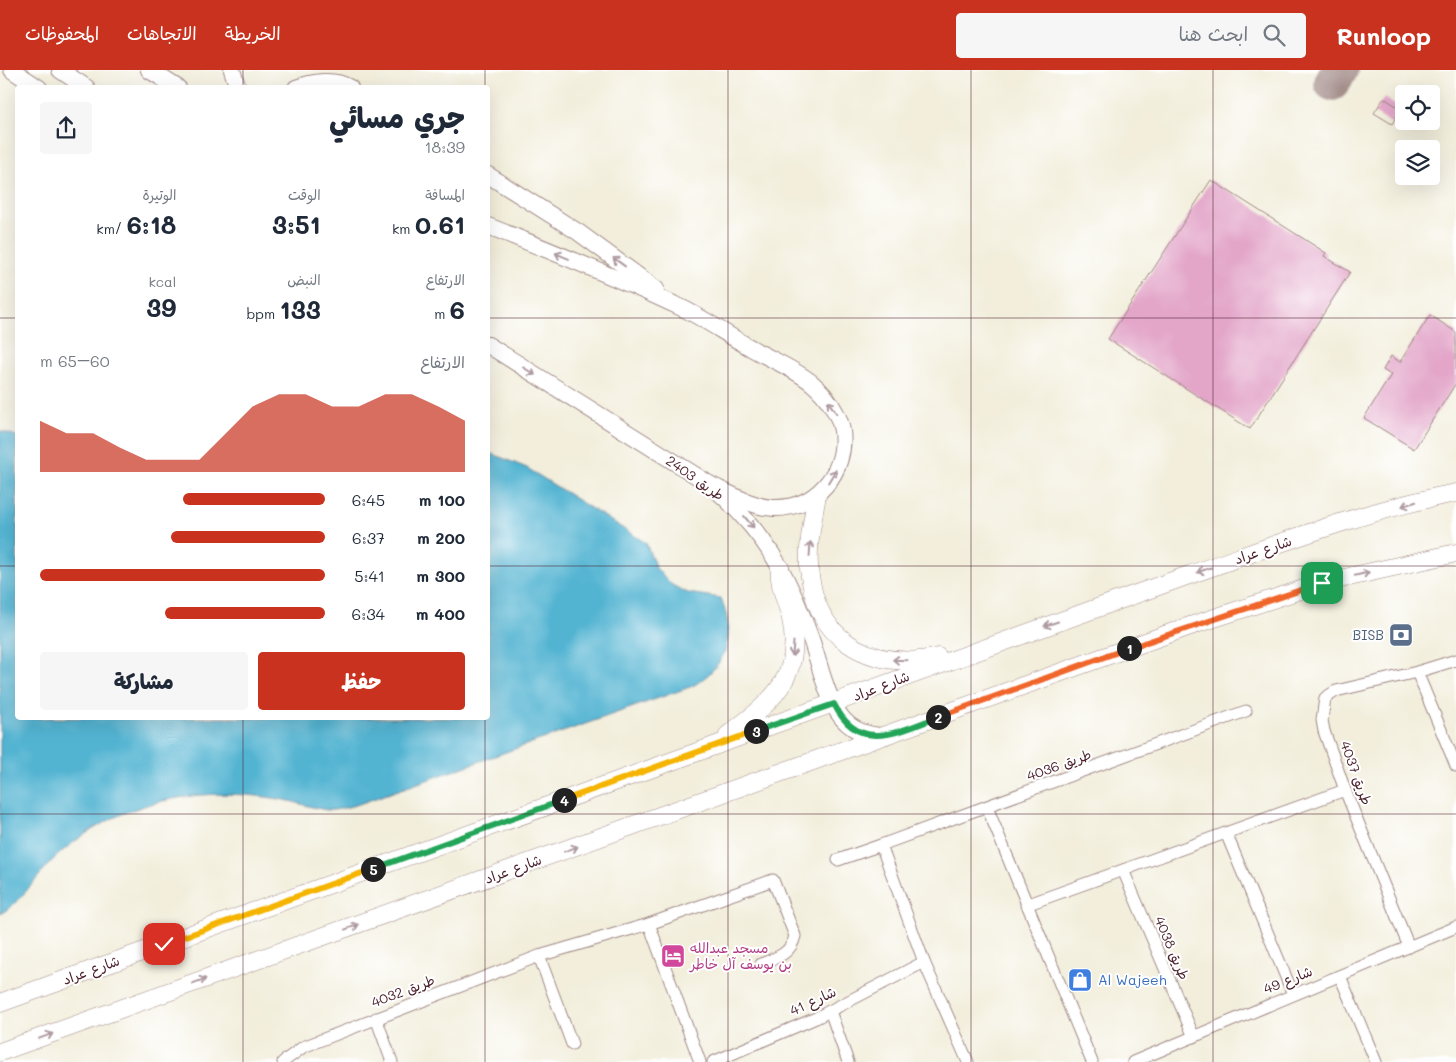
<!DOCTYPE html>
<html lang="ar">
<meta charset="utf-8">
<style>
:root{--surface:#fff;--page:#f6f6f7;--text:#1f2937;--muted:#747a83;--accent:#c8321e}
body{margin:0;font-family:Mali,"Playpen Sans Arabic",sans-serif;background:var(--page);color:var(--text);direction:rtl;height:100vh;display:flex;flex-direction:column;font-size:19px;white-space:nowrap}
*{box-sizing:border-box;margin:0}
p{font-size:16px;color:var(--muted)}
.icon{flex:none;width:28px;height:28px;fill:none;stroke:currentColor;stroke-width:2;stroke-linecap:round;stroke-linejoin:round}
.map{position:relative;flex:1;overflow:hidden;direction:ltr}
.panel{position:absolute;left:15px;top:15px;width:475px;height:635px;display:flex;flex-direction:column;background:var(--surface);border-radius:5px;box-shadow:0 5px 20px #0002;direction:rtl}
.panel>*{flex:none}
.controls{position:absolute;left:1395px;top:15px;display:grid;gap:10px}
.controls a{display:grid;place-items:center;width:45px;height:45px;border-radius:5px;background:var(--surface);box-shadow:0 5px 20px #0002;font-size:25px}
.pin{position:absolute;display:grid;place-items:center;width:42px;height:42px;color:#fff;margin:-21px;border-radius:10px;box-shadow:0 2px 8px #0006}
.km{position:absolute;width:25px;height:25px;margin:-12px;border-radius:50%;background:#222;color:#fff;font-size:14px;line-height:25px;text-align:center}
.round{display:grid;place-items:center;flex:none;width:52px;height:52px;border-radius:5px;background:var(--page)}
.summary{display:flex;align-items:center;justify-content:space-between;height:85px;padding:0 25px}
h1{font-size:28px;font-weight:800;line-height:38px}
.metrics{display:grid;grid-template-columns:repeat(3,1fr);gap:8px;height:85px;padding:5px 25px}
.metrics div{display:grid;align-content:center}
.metrics b{font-size:25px;font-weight:800}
.metrics small{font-size:14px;font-weight:400}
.metrics p{font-size:14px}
.chart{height:140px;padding:10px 25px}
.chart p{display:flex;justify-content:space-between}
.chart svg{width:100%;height:90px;margin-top:5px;fill:var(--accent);opacity:.7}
.action{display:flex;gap:10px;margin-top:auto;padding:10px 25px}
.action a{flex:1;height:58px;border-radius:5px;background:var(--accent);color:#fff;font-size:20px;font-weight:800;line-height:58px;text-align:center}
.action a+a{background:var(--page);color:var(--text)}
ul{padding:0 25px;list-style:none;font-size:16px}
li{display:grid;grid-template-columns:80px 60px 1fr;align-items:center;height:38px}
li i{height:12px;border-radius:6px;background:var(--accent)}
header{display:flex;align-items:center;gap:30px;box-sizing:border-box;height:70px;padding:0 25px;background:var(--accent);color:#fff}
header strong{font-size:24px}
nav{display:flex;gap:28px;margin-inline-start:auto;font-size:18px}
.search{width:350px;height:45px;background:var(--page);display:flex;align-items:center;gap:12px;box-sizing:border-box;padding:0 18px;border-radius:5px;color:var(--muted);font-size:19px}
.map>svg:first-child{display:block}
</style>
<header>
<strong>Runloop</strong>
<div class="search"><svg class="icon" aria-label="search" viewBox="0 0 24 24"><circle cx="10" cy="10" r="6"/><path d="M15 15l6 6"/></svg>ابحث هنا</div>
<nav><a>الخريطة</a><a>الاتجاهات</a><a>المحفوظات</a></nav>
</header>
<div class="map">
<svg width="1456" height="992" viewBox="0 0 1456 992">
<rect width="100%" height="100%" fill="#fff"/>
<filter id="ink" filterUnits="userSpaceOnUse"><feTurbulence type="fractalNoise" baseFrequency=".02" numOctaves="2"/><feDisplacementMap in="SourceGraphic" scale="10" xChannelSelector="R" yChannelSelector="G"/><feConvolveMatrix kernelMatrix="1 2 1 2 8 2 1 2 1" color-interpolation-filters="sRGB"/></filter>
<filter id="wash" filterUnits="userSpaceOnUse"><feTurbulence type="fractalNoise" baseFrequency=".0096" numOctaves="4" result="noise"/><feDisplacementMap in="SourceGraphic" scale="20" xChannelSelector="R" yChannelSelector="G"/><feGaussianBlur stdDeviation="1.12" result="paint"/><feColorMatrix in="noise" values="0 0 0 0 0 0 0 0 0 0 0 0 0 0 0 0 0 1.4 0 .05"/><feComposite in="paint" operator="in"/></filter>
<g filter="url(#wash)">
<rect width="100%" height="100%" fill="#f2eedb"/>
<!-- water -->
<path fill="#53b4d2" stroke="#4e6a7e" d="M 0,361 L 17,366 L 18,648 L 488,648 L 488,382 L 527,398 L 646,473 L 656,498 L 672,515 L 688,523 L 721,528 C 736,567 728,594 693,616 L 356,735 C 347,737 336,741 327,740 C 310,738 295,731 279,729 C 225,720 173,723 122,744 C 97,755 69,773 50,793 C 36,808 18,835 0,844 Z"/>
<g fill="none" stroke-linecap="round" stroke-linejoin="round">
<!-- taxiway -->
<polyline stroke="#9e8683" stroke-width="36" points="1332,13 1340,0"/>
</g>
<g id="blocks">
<!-- building -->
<g fill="#e3a6c9">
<polygon points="1384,28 1401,39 1392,54 1374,43"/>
<polygon points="1211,110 1326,183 1324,186 1350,202 1250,359 1108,269"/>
<polygon points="1430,245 1456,262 1456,313 1414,379 1364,348 1391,305 1383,300 1391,286 1400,292"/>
</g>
</g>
</g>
<g filter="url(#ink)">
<use href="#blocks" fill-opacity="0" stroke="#9e8683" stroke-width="1"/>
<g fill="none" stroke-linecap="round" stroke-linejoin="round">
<defs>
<g id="street">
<polyline points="1417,602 1456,696"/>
<polyline points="987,737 1092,992"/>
<polyline points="1226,763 1293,924"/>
<polyline points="838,790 881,775"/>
<polyline points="1123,800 1194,967"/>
<polyline points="1026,835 1345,720"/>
<polyline points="649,854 700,992"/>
<polyline points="1409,877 1345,720 1324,661 1322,650 1325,628 1336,621 1417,602 1456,590"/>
<polyline points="539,886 572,974"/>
<polyline points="1340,906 1376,992"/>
<polyline points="830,941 848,992"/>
<polyline points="376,948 392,992"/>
<path d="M 283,992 L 303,977 L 539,886 L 649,854 L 773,810 L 795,866 C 791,884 776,888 761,894"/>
<polyline points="713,992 816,948 924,892"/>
<polyline points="968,992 924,892 881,775 1246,641"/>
<polyline points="1133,992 1456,857"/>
</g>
<g id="secondary">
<polyline points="12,0 39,18"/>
<polyline points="60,0 87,18"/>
<polyline points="149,0 178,18"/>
<polyline points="232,0 238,18"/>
<path d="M 296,18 C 312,12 334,8 350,18"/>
<polyline points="488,105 578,162 656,219"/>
<path d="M 488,156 C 554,182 621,209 686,240 C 708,251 729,266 751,278 C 770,289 797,300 813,314 C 826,325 840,345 842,361 C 847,402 816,439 774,438 C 752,437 731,424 711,415"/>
<path d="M 488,275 L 711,415 C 766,464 786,500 811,569 C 819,592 826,625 839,644 C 850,660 867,666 885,666"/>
</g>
<g id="primary">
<path d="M 817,425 C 812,453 805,485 811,512 C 822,576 878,600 938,587"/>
<path d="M 728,665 C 769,634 804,608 791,549 C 787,531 778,516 780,497"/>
<path d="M 0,933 L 1189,505 C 1276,475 1365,440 1456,423"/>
<polyline points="0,982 1193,555 1322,513 1456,483"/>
</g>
</defs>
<!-- street casing -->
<use href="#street" stroke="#9e8683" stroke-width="13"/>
<!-- secondary casing -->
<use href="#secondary" stroke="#9e8683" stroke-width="18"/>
<!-- primary casing -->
<use href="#primary" stroke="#9e8683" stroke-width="19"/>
<!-- street -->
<use href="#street" stroke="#fff" stroke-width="11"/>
<!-- secondary -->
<use href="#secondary" stroke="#fff" stroke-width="16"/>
<!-- primary -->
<use href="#primary" stroke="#fff" stroke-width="18"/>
</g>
<!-- one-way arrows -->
<defs><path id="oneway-shaft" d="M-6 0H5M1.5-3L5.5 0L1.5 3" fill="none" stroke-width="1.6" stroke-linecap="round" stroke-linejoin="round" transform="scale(1.25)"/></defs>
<g stroke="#ae9aa0">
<use href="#oneway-shaft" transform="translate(562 186) rotate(-157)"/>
<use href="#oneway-shaft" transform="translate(619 192) rotate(-144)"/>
<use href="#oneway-shaft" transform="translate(529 301) rotate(32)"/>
<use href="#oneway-shaft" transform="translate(832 337) rotate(-126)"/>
<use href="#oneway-shaft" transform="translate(832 406) rotate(-59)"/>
<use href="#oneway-shaft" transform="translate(1409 434) rotate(163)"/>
<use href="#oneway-shaft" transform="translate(749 452) rotate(50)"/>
<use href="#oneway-shaft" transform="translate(810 479) rotate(-87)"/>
<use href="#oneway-shaft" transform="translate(1204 500) rotate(161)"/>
<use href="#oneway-shaft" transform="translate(1362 504) rotate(-13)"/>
<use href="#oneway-shaft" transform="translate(1051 554) rotate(161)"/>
<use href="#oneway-shaft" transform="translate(793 579) rotate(94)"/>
<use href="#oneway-shaft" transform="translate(900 590) rotate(-178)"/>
<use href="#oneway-shaft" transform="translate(571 779) rotate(-20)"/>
<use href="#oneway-shaft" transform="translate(352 857) rotate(-20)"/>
<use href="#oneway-shaft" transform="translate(199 911) rotate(-20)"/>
<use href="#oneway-shaft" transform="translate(46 966) rotate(-20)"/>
</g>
</g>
<g fill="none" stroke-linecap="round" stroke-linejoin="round" filter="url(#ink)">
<defs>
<polyline id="split-1" points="1129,578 1322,513"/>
<polyline id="split-2" points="938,647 1129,578"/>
<path id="split-3" d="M 756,661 L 834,634 C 859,684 898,662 938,647"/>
<polyline id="split-4" points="564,730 756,661"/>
<polyline id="split-5" points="373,799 564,730"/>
<polyline id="split-6" points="164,874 373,799"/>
</defs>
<!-- split-1 casing -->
<use href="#split-1" stroke="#fff" stroke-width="10"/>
<!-- split-2 casing -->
<use href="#split-2" stroke="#fff" stroke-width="10"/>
<!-- split-3 casing -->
<use href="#split-3" stroke="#fff" stroke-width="10"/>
<!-- split-4 casing -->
<use href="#split-4" stroke="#fff" stroke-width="10"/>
<!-- split-5 casing -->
<use href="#split-5" stroke="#fff" stroke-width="10"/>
<!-- split-6 casing -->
<use href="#split-6" stroke="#fff" stroke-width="10"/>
<!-- split-1 -->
<use href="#split-1" stroke="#f0652b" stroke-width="6"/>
<!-- split-2 -->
<use href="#split-2" stroke="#f0652b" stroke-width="6"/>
<!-- split-3 -->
<use href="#split-3" stroke="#22a559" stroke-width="6"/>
<!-- split-4 -->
<use href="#split-4" stroke="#f5b400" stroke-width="6"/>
<!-- split-5 -->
<use href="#split-5" stroke="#22a559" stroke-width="6"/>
<!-- split-6 -->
<use href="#split-6" stroke="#f5b400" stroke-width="6"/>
</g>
<!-- grid -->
<path fill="none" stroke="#4a1f2b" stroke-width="1" stroke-opacity="0.55" d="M 243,0 L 243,18M 485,0 L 485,18M 728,0 L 728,992M 971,0 L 971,992M 1213,0 L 1213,992M 0,248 L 18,248M 488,248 L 1456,248M 0,496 L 18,496M 488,496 L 1456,496M 243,648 L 243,992M 485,648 L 485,992M 0,744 L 1456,744"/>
<!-- icons -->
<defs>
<symbol id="bank-square" viewBox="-11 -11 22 22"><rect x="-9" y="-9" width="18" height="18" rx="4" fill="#5c6f8a" stroke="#fff"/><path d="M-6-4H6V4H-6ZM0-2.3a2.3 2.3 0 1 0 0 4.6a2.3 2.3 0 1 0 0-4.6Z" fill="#fff"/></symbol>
<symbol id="hotel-square" viewBox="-11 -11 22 22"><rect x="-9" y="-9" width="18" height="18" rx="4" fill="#d1479c" stroke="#fff"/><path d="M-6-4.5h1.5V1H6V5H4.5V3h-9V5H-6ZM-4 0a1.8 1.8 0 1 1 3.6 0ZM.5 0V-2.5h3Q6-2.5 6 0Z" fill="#fff"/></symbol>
<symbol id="shop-square" viewBox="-11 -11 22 22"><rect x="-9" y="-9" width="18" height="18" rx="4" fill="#3f7fe0" stroke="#fff"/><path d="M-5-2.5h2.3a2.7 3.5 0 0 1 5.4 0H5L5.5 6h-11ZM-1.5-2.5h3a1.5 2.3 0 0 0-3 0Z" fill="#fff"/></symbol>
</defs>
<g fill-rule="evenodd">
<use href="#bank-square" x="1387" y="551" width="28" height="28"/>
<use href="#hotel-square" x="659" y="872" width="28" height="28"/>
<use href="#shop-square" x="1066" y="896" width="28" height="28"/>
</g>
<g text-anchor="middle" stroke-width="4" stroke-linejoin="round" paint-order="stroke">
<!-- street labels -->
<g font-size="14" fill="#4a1f2b" stroke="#fff">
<text transform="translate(695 408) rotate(35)" y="5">طريق 2403</text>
<text transform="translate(1263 480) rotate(-19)" y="5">شارع عراد</text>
<text transform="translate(881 616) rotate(-21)" y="5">شارع عراد</text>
<text transform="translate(1059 695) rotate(-20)" y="5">طريق 4036</text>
<text transform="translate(1356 703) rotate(70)" y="5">طريق 4037</text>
<text transform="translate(513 799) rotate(-20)" y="5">شارع عراد</text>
<text transform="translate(1172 878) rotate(67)" y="5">طريق 4038</text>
<text transform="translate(91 900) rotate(-20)" y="5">شارع عراد</text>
<text transform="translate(1288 910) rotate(-22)" y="5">شارع 49</text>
<text transform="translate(403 921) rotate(-21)" y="5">طريق 4032</text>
<text transform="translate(813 931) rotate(-25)" y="5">شارع 41</text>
</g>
<!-- service labels -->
<g font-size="14" fill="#4e5e75" stroke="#fff" text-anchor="end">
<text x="1384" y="570">BISB</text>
</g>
<!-- hotel labels -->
<g font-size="14" fill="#b23c85" stroke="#fff" text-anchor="start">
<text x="690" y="883">مسجد عبدالله<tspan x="690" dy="16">بن يوسف آل خاطر</tspan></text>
</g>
<!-- shop labels -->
<g font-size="14" fill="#366cbe" stroke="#fff" text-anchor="start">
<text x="1098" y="915">Al Wajeeh</text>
</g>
</g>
</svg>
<div class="controls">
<a><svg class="icon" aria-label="locate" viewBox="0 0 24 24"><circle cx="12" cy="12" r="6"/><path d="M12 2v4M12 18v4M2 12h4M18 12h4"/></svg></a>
<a><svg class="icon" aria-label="layers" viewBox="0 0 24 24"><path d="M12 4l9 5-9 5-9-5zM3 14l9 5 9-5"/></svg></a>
</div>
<div class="pin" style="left:1322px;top:513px;background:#1e9e55"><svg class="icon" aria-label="arrive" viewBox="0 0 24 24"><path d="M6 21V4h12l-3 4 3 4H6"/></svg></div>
<div class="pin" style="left:164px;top:874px;background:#d93025"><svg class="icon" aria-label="check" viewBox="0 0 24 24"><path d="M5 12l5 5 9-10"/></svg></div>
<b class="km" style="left:1129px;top:578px">1</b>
<b class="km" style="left:938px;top:647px">2</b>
<b class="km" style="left:756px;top:661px">3</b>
<b class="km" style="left:564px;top:730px">4</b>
<b class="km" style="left:373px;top:799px">5</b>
<section class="panel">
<div class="summary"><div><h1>جري مسائي</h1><p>18:39</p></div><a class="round"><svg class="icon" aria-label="share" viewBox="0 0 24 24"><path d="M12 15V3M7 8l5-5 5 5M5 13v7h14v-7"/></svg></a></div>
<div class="metrics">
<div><p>المسافة</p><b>0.61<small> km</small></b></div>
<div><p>الوقت</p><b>3:51</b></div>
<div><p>الوتيرة</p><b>6:18<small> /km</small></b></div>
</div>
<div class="metrics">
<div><p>الارتفاع</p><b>6<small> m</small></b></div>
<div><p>النبض</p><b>133<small> bpm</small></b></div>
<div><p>kcal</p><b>39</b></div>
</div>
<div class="chart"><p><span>الارتفاع</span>60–65 m</p>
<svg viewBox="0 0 160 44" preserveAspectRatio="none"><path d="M0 44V19L10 25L20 25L30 32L40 38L50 38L60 38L70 25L80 12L90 6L100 6L110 12L120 12L130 6L140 6L150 12L160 19V44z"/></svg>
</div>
<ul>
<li><b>100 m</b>6:45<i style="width:50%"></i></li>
<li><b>200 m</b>6:37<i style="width:54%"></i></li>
<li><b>300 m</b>5:41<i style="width:100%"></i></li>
<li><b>400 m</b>6:34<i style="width:56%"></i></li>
</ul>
<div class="action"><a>حفظ</a><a>مشاركة</a></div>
</section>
</div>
